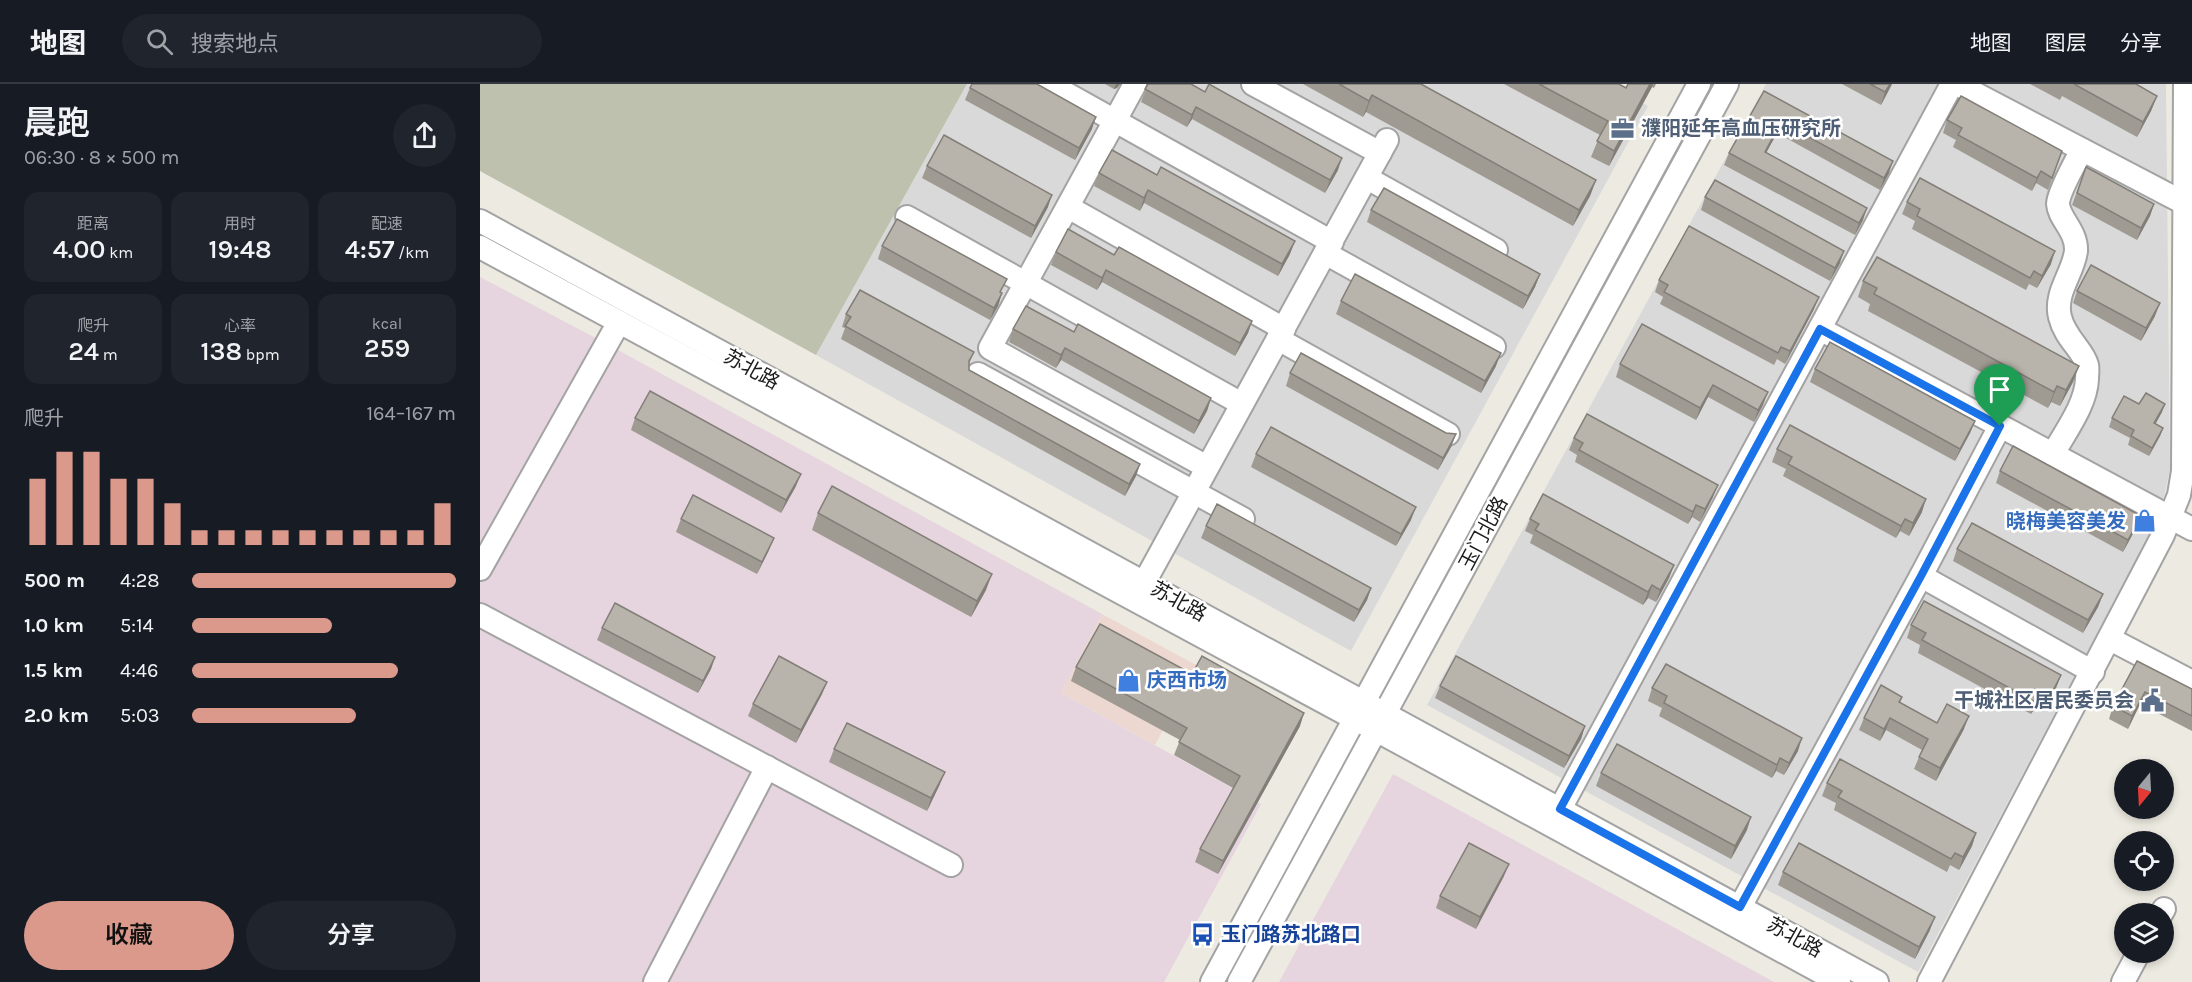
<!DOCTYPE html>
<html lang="zh">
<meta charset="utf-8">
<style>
:root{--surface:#171b24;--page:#20242c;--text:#f1f3f6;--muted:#9ea1a6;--line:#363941;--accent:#da998b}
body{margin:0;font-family:Karla,"Noto Sans SC",sans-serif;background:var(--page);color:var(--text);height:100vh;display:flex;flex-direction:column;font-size:22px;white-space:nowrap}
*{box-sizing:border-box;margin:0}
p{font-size:20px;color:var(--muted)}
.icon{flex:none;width:33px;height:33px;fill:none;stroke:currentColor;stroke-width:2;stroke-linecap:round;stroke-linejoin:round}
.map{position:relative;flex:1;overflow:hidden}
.drawer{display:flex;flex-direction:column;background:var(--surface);width:480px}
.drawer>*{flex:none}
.needle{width:39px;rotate:198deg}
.buttons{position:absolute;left:1634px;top:675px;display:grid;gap:12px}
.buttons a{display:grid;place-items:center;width:60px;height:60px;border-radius:50%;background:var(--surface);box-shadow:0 3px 9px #0003;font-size:30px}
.pin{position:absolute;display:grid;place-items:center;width:51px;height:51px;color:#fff;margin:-62px -26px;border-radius:50% 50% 50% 0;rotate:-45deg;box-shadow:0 0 6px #0007}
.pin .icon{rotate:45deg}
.round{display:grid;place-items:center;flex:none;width:63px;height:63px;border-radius:32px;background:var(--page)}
.headline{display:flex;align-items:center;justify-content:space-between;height:102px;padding:0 24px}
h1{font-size:33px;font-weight:600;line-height:45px}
.metrics{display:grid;grid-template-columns:repeat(3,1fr);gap:9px;height:102px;padding:6px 24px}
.metrics div{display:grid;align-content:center;border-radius:15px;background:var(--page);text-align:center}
.metrics b{font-size:26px;font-weight:600}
.metrics small{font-size:16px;font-weight:400}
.metrics p{font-size:16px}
.chart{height:168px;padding:12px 24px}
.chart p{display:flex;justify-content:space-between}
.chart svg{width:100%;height:108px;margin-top:6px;stroke:var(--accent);stroke-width:6}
.button{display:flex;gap:12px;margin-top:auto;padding:12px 24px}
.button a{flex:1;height:69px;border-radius:36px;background:var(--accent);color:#111;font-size:24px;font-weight:600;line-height:69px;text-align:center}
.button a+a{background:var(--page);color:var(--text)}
ul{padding:0 24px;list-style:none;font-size:20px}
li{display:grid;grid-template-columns:96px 72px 1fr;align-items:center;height:45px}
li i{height:15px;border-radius:8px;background:var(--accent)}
header{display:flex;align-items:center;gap:36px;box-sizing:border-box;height:84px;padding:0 30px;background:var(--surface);border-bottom:2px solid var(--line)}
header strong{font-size:28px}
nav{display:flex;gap:33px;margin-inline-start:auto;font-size:21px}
.search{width:420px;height:54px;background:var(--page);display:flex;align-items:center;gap:15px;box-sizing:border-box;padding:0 21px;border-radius:33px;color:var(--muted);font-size:22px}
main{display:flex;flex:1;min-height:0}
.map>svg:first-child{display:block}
</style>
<header>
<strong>地图</strong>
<div class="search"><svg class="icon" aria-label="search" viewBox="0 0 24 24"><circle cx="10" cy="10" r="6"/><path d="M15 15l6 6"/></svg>搜索地点</div>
<nav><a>地图</a><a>图层</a><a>分享</a></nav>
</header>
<main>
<section class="drawer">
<div class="headline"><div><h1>晨跑</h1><p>06:30 · 8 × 500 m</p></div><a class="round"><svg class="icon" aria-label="share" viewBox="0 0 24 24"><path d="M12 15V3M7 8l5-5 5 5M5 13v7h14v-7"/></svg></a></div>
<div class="metrics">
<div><p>距离</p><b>4.00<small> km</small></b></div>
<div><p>用时</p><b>19:48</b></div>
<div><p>配速</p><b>4:57<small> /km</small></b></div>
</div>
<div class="metrics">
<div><p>爬升</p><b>24<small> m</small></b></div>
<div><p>心率</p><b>138<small> bpm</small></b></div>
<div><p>kcal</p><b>259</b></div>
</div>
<div class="chart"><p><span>爬升</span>164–167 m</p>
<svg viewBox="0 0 160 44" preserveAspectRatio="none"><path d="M5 44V17M15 44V6M25 44V6M35 44V17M45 44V17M55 44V27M65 44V38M75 44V38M85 44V38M95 44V38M105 44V38M115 44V38M125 44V38M135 44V38M145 44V38M155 44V27"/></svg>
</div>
<ul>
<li><b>500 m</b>4:28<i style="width:100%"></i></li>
<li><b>1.0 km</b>5:14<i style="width:53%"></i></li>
<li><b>1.5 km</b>4:46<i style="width:78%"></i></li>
<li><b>2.0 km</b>5:03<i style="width:62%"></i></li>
</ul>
<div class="button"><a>收藏</a><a>分享</a></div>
</section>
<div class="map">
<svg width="1712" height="898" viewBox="0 0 1712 898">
<rect width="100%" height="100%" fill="#edebe1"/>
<!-- residential -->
<g fill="#dad9d9">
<polygon points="487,0 1127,0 1168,22 871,567 336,271"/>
<polygon points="1286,0 1686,0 1690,385 1685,409 1675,440 1438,888 947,621"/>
</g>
<!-- commercial -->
<polygon fill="#edd8d1" points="622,530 718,582 675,661 581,609"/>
<!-- industrial -->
<g fill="#e6d4df">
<polygon points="0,193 127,260 622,530 581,609 781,720 684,898 0,898"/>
<polygon points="913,690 1294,898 799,898"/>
</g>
<!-- construction -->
<polygon fill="#bdc1ae" points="0,0 487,0 336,271 0,87"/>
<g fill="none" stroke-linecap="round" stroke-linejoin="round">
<defs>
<g id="minor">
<polyline points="569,0 852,158"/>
<polyline points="655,0 510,264 727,383"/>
<polyline points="773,0 900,69"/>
<polyline points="1477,0 1704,119"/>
<polyline points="887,94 1016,166"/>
<polyline points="588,123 804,245"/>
<polyline points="427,133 762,320"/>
<polyline points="0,137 1397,898"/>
<polyline points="0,163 896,646 1359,898"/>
<polyline points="845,169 1014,263"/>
<polyline points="1340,245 1712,445"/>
<polyline points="798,255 968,350"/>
<polyline points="498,290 763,435"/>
<path d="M 1573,370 C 1585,348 1606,321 1607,295 C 1607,291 1608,285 1607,281 C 1603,266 1585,254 1580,233 C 1574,209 1593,190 1596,167 C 1597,147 1579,135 1578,120 C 1578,109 1596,77 1602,66"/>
<polyline points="0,485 139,238"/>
<polyline points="1441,492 1613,588"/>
<polyline points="664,499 907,56"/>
<polyline points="0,531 471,781"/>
<polyline points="1630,555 1712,598"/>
<polyline points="1080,725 1472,0"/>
<polyline points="1260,823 1441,492 1520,342"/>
<polyline points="1681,830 1684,825"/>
<polyline points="175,898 287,683"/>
<polyline points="732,898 1219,0"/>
<polyline points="759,898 1247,0"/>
<polyline points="1449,898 1683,451 1699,411 1703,387 1705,0"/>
<polyline points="1643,898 1659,868"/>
</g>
</defs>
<!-- minor casing -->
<use href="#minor" stroke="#a3a3a3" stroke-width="26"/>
<!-- minor -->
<use href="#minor" stroke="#fff" stroke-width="22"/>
</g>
<!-- wall -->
<g fill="#9f9b93">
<polygon points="625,0 640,0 637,4 634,5"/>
<polygon points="668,0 858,86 845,109 712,35 707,43 661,18"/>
<polygon points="823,0 941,0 1116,96 1110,112 1093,142 886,28 883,33"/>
<polygon points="1024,0 1139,0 1146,4 1148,0 1176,0 1174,4 1172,3 1129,82 1111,73 1120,51"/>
<polygon points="1362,0 1412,0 1401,21"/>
<polygon points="1550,0 1656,0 1677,12 1671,27 1657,53 1582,12 1580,16"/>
<polygon points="490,4 612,45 595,76 485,16"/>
<polygon points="1284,7 1409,89 1400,106 1297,49 1286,69 1383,136 1375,151 1244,81 1249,69"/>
<polygon points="1467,36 1582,67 1568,106 1556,99 1552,107 1473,63 1476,56 1463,49"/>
<polygon points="447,82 568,123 551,154 442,94"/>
<polygon points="1606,83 1674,120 1670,132 1657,156 1592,121"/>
<polygon points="619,89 677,91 810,170 798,192 664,119 660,127 614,102"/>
<polygon points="1225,113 1360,179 1350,197 1221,126"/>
<polygon points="1427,118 1571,180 1557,204 1549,200 1546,206 1432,145 1435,137 1422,130"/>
<polygon points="891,126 1060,190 1055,203 1043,225 887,138"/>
<polygon points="402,162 522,209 518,222 510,236 398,175"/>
<polygon points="576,168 634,171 772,237 768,249 755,272 622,198 617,206 571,181"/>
<polygon points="1179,196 1334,225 1305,280 1297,275 1294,281 1180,220 1183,213 1175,208"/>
<polygon points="1383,197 1593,298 1580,322 1571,318 1568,324 1388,227 1390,220 1378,213"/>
<polygon points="1597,207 1675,232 1661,257 1593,219"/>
<polygon points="861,217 1016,282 1001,309 856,230"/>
<polygon points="366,230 494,268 489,280 489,286 660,380 656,392 645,412 361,255 365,244 362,243"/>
<polygon points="1162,240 1283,321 1274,338 1228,313 1216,336 1136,293 1140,280"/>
<polygon points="533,245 594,248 731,314 727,327 714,350 581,276 576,284 529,258"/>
<polygon points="1335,285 1495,337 1490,349 1475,377 1330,298"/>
<polygon points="810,289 966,349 976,350 971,363 958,386 806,302"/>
<polygon points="1659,320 1682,328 1675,340 1683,344 1680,352 1669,372 1648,361 1650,354 1629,343 1632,334"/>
<polygon points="155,334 316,402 301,429 151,346"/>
<polygon points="1094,354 1233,413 1220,438 1212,433 1208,440 1095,378 1097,371 1089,366"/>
<polygon points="1297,365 1442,428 1429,452 1420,447 1416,454 1303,392 1306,385 1292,378"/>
<polygon points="776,370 931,436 916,462 771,383"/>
<polygon points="1520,387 1661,432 1656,444 1643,468 1516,399"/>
<polygon points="338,429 506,506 491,533 332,446"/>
<polygon points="201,435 289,466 277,490 196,448"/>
<polygon points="1050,435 1194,481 1189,494 1176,518 1168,514 1163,521 1050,459 1053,451 1045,447"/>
<polygon points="726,442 891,504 887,516 874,538 721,454"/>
<polygon points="1477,465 1623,510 1618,523 1603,549 1473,477"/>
<polygon points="1431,541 1581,591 1576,604 1563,628 1555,624 1551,630 1438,569 1440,561 1427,554"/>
<polygon points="122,544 235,573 231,585 218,609 117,556"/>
<polygon points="1657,577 1712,605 1712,647 1660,620 1648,645 1629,635 1633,622"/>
<polygon points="596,583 712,590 820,642 738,790 715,778 720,765 753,704 694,671 700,656 591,597"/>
<polygon points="347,598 342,610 316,659 268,632 273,620"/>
<polygon points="960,602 1105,642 1101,655 1084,684 955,614"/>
<polygon points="1172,604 1318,667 1304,691 1296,687 1292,694 1179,632 1182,624 1168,617"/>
<polygon points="1422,613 1420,619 1457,639 1484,645 1456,697 1434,685 1442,666 1406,646 1400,657 1379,646 1384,634"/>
<polygon points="354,665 460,700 447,727 349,678"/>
<polygon points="1121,689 1267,746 1251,775 1116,702"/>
<polygon points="1347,699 1496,749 1492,762 1479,786 1470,781 1467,788 1354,726 1356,719 1342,712"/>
<polygon points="1303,788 1450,846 1435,875 1298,801"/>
<polygon points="1024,792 996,845 956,824 960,812"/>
</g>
<!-- shaded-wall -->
<g fill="#827e78">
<polygon points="636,0 640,0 637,4 634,5"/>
<polygon points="1170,0 1173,0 1172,3 1129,82 1134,67"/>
<polygon points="1410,0 1412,0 1401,21 1405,8"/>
<polygon points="892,11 886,28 883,33 889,17"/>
<polygon points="1677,12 1671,27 1657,53 1663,38"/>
<polygon points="716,23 712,35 707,43 712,31"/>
<polygon points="616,33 612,45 595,76 599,64"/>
<polygon points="1301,38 1297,49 1280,80 1285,68"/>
<polygon points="862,74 858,86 845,109 850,96"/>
<polygon points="1413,77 1409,89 1400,106 1404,94"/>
<polygon points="1561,87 1556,99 1552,107 1557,94"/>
<polygon points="1116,96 1110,112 1093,142 1099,126"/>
<polygon points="668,106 664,119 660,127 664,114"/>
<polygon points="572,111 568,123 551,154 555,142"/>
<polygon points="1674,120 1670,132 1657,156 1661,144"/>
<polygon points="1387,124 1383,136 1375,151 1379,139"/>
<polygon points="815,157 810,170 798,192 802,180"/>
<polygon points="1364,167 1360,179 1350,197 1355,184"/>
<polygon points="1575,167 1571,180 1557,204 1562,192"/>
<polygon points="626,186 622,198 617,206 622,194"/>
<polygon points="1060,190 1055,203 1043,225 1048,212"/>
<polygon points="522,209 518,222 510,236 514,224"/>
<polygon points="1339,213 1334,225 1305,280 1310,267"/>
<polygon points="1680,219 1675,232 1661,257 1666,244"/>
<polygon points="772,237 768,249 755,272 760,259"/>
<polygon points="585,264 581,276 576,284 581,271"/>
<polygon points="1021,269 1016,282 1001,309 1005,297"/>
<polygon points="1599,282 1593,298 1580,322 1586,306"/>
<polygon points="1233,301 1228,313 1216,336 1220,324"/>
<polygon points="1577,302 1571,318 1568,324 1574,308"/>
<polygon points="1288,308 1283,321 1274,338 1278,326"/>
<polygon points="731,314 727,327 714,350 719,337"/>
<polygon points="1685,320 1682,328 1671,348 1674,339"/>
<polygon points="1495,337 1490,349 1475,377 1480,365"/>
<polygon points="1683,344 1680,352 1669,372 1672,364"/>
<polygon points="976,350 971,363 958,386 963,374"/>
<polygon points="660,380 656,392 645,412 649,400"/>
<polygon points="321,390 316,402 301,429 306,416"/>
<polygon points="1238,401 1233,413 1220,438 1225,425"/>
<polygon points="1446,415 1442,428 1429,452 1433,439"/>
<polygon points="1216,421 1212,433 1208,440 1213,428"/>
<polygon points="936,423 931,436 916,462 921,450"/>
<polygon points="1661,432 1656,444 1643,468 1648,456"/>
<polygon points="1425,435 1420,447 1416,454 1421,442"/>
<polygon points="294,454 289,466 277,490 282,478"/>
<polygon points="1194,481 1189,494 1176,518 1180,506"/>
<polygon points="512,490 506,506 491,533 497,517"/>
<polygon points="1172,501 1168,514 1163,521 1168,508"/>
<polygon points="891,504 887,516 874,538 879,526"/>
<polygon points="1623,510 1618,523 1603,549 1608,536"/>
<polygon points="235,573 231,585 218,609 223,597"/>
<polygon points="1581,591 1576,604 1563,628 1568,616"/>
<polygon points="347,598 342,610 316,659 321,646"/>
<polygon points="1665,608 1660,620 1648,645 1652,632"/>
<polygon points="1559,611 1555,624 1551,630 1555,618"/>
<polygon points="824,629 820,642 738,790 743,777"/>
<polygon points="1489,632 1484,645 1456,697 1460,684"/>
<polygon points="1410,634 1406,646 1400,657 1404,645"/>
<polygon points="1105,642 1101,655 1084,684 1089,672"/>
<polygon points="1322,654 1318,667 1304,691 1309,679"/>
<polygon points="1300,674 1296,687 1292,694 1297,681"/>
<polygon points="465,688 460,700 447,727 451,714"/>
<polygon points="1271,733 1267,746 1251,775 1255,762"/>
<polygon points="1496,749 1492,762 1479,786 1483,773"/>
<polygon points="1029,780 1024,792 996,845 1000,833"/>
<polygon points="1455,833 1450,846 1435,875 1439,863"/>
</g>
<!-- building -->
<g fill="#b9b4ab" stroke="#827e78" stroke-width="1.5">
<polygon points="492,0 557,0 616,33 599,64 490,4"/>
<polygon points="668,0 711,0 725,8 729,0 862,74 850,96 716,23 712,31 665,5"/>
<polygon points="859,0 941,0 1116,96 1099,126 892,11 889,17"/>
<polygon points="1059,0 1139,0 1146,4 1148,0 1170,0 1134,67 1117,57 1128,37"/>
<polygon points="1390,0 1410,0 1405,8"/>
<polygon points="1594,0 1656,0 1677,12 1663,38"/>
<polygon points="1284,7 1413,77 1404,94 1301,38 1285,68 1387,124 1379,139 1249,69"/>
<polygon points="1481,12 1582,67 1572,94 1561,87 1557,94 1478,51 1482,44 1467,36"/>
<polygon points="464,51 572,111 555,142 447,82"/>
<polygon points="632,66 677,91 681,83 815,157 802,180 668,106 664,114 619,89"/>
<polygon points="1606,83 1674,120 1661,144 1597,109"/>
<polygon points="1440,94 1575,167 1562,192 1554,187 1550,194 1437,132 1440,125 1427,118"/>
<polygon points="1235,96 1364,167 1355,184 1225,113"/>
<polygon points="904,104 1060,190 1048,212 891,126"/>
<polygon points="417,135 527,195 520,208 522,209 514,224 402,162"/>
<polygon points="1209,142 1339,213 1310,267 1301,263 1298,269 1184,208 1188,201 1179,196"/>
<polygon points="588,145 634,171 639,163 772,237 760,259 626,186 622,194 576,168"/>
<polygon points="1397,173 1599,282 1586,306 1577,302 1574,308 1394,210 1397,204 1383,197"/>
<polygon points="1611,181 1680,219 1666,244 1597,207"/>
<polygon points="875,190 1021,269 1005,297 861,217"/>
<polygon points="380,206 494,268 489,277 489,286 660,380 649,400 365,242 371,233 366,230"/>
<polygon points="546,222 594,248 598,240 731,314 719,337 585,264 581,271 533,245"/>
<polygon points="1162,240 1288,308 1278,326 1233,301 1220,324 1140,280"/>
<polygon points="1350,258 1495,337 1480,365 1335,285"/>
<polygon points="821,269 966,349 976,350 963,374 810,289"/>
<polygon points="170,307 321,390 306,416 155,334"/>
<polygon points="1666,309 1685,320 1674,339 1683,344 1672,364 1651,352 1654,346 1632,334 1644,312 1659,320"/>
<polygon points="1107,330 1238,401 1225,425 1216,421 1213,428 1099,366 1103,359 1094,354"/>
<polygon points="1310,341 1446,415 1433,439 1425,435 1421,442 1308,380 1312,373 1297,365"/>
<polygon points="791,343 936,423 921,450 776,370"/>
<polygon points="1533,362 1661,432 1648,456 1520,387"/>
<polygon points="352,402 512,490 497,517 338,429"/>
<polygon points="1063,410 1194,481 1180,506 1172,501 1168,508 1055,446 1059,440 1050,435"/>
<polygon points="213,411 294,454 282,478 201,435"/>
<polygon points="737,420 891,504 879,526 726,442"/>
<polygon points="1492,439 1623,510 1608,536 1477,465"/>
<polygon points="1444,517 1581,591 1568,616 1559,611 1555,618 1442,556 1446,549 1431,541"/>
<polygon points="135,519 235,573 223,597 122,544"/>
<polygon points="620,540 712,590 722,572 824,629 743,777 720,765 760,692 699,658 707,644 596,583"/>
<polygon points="299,572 347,598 321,646 273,620"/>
<polygon points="976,572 1105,642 1089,672 960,602"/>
<polygon points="1657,577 1712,605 1712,632 1665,608 1652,632 1633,622"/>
<polygon points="1186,580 1322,654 1309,679 1300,674 1297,681 1184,619 1187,612 1172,604"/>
<polygon points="1401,601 1422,613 1419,618 1457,639 1467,620 1489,632 1460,684 1439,673 1448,655 1410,634 1404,645 1384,634"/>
<polygon points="367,639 465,688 451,714 354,665"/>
<polygon points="1137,660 1271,733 1255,762 1121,689"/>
<polygon points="1360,675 1496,749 1483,773 1475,769 1471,775 1358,713 1362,707 1347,699"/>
<polygon points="989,759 1029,780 1000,833 960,812"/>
<polygon points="1319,759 1455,833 1439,863 1303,788"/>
</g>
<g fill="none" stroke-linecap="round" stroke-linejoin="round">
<defs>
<polygon id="route" points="1340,245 1520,342 1441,492 1260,823 1080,725"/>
</defs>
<!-- route casing -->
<use href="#route" stroke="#fff" stroke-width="12"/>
<!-- route -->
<use href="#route" stroke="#1a73e8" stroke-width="8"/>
</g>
<!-- icons -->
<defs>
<symbol id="office-bare" viewBox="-9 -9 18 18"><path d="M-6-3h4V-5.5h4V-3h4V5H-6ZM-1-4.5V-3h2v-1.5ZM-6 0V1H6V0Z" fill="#5c6f8a" stroke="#fff" stroke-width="2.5" paint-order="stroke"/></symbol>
<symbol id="shop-bare" viewBox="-9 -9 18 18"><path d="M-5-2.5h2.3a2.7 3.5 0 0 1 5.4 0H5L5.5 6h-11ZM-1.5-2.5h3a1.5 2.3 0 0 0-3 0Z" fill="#3f7fe0" stroke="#fff" stroke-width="2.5" paint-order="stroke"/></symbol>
<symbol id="civic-bare" viewBox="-9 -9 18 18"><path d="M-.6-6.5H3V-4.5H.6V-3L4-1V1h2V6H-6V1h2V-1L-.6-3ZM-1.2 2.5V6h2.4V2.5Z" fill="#5c6f8a" stroke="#fff" stroke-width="2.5" paint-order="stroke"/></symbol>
<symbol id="bus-bare" viewBox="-9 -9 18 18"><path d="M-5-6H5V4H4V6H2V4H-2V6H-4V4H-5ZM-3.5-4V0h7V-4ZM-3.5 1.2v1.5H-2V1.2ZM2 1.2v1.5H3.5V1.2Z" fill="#1a4fb4" stroke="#fff" stroke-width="2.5" paint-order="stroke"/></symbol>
</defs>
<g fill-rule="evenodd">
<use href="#office-bare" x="1126" y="28" width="33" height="33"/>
<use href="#shop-bare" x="1648" y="420" width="33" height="33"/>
<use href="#shop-bare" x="632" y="580" width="33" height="33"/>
<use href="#civic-bare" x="1656" y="600" width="33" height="33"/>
<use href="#bus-bare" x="706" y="834" width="33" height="33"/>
</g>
<g text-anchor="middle" stroke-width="5" stroke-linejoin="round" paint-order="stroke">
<!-- service labels -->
<g font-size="20" font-weight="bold" fill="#4e5e75" stroke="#fff" text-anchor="start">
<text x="1161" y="51">濮阳延年高血压研究所</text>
<text x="1654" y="623" text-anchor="end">干城社区居民委员会</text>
</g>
<!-- street labels -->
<g font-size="20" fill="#1c1c1c" stroke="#fff">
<text transform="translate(272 285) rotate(29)" y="7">苏北路</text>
<text transform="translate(1003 449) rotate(-62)" y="7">玉门北路</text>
<text transform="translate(699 517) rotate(29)" y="7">苏北路</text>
<text transform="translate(1315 853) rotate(29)" y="7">苏北路</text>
</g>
<!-- shop labels -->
<g font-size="20" font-weight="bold" fill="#366cbe" stroke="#fff" text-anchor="end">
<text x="1646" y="444">晓梅美容美发</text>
<text x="667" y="603" text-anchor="start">庆西市场</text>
</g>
<!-- transit labels -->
<g font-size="20" font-weight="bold" fill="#164399" stroke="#fff" text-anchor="start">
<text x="741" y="857">玉门路苏北路口</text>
</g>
</g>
</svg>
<div class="buttons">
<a><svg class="needle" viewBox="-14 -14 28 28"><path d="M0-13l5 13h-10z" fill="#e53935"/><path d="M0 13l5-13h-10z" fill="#9ea1a6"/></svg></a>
<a><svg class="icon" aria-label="locate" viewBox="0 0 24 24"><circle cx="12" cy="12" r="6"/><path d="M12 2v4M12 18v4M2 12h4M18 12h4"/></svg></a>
<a><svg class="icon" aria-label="layers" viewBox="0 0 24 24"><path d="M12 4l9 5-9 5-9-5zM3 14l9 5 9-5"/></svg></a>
</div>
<div class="pin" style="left:1520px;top:342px;background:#1e9e55"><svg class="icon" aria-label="arrive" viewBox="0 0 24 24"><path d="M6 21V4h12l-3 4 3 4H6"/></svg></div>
</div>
</main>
